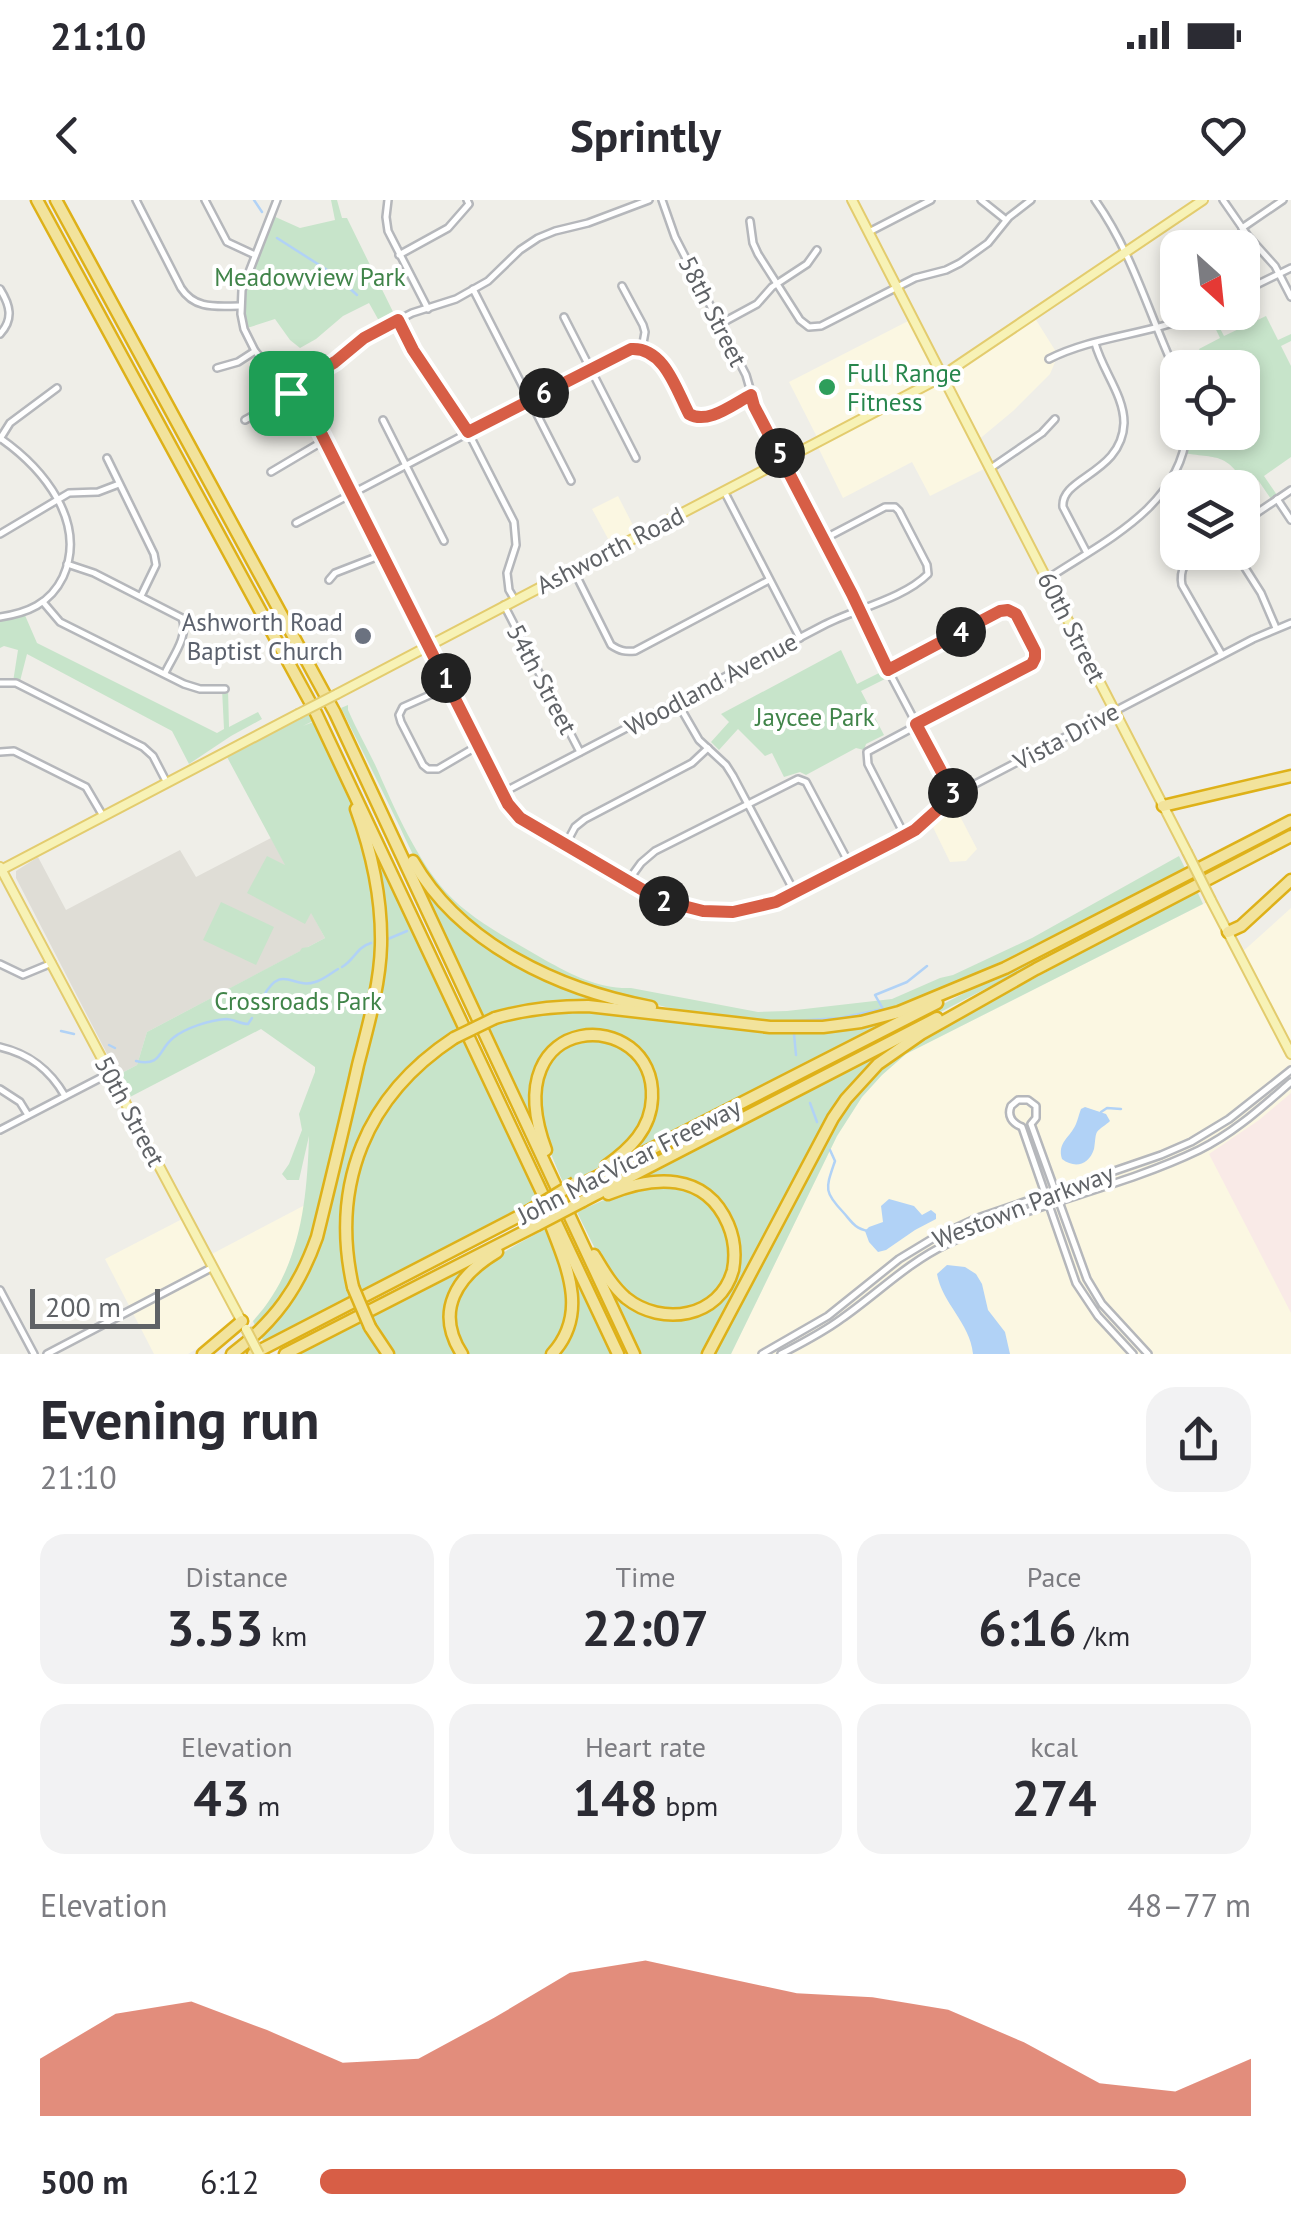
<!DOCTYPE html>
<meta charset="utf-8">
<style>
:root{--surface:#fff;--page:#f2f2f3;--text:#2b2b33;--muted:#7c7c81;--accent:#d75e46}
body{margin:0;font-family:"PT Sans",sans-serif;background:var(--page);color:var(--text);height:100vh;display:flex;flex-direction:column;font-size:38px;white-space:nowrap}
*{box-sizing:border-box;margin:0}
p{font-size:32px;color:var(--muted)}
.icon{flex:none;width:55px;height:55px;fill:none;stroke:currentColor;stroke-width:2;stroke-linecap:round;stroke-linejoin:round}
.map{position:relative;height:1154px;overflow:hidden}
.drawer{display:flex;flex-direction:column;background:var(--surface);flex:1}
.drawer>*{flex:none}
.needle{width:65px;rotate:153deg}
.fabs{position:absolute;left:1160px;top:30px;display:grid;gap:20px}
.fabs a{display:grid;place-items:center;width:100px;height:100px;border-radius:20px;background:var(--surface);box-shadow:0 5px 15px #0003;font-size:50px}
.scale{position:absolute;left:30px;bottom:25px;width:130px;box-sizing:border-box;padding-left:10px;border:5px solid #5f6266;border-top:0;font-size:28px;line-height:35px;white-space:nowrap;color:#5f6266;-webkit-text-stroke:8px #fff;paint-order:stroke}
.pin{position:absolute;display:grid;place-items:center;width:85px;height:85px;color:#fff;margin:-42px;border-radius:20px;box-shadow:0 5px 15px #0006}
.km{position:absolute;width:50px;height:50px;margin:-25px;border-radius:50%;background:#222;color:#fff;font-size:28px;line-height:50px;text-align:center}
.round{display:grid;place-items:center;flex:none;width:105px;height:105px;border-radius:30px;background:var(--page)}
.overview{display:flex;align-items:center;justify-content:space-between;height:170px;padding:0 40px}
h1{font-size:55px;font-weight:700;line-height:75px}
.figures{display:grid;grid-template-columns:repeat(3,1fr);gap:15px;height:170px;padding:10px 40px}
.figures div{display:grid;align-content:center;border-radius:25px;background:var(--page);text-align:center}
.figures b{font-size:50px;font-weight:700}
.figures small{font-size:28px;font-weight:400}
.figures p{font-size:28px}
.chart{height:280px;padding:20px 40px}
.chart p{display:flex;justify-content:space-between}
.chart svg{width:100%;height:180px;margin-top:10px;fill:var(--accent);opacity:.7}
ul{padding:0 40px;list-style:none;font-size:32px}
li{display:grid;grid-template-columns:160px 120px 1fr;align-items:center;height:75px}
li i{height:25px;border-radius:12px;background:var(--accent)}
.status{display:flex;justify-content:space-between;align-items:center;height:70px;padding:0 50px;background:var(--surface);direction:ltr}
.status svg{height:28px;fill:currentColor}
header{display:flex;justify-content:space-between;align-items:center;height:130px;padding:0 40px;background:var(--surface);font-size:45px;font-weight:700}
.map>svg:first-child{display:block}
</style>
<div class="status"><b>21:10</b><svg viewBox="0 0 49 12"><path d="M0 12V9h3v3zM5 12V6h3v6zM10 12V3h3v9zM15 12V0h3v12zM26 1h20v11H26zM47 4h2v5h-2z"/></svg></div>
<header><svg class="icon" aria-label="back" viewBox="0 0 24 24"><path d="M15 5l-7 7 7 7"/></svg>Sprintly<svg class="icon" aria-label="heart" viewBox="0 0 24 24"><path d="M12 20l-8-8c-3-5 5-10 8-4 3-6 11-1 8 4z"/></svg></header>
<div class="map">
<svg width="1291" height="1154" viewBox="0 0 1291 1154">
<rect width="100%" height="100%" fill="#efeee8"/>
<!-- commercial -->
<g fill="#fbf7e2">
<polygon points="1033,115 1058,155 1050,174 1013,211 977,241 990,266 930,296 912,262 843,298 816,243 819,241 789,182 914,118 943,175"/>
<polygon points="618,296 638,335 613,348 592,309"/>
<polygon points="950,597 977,649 966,661 950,662 928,617"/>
<polygon points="1211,700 1240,754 1291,708 1291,1154 731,1154 837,936 862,897 882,875 906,854"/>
<polygon points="305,1005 300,1029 287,1070 273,1097 246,1129 232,1104 234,1123 224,1133 188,1154 154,1154 105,1059 186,1017 208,1056"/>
</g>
<!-- education -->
<polygon fill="#dfddd6" points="271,638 325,738 147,832 137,865 118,875 16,678 16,671 38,657 66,710 180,650 196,677"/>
<!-- medical -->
<polygon fill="#f9eae7" points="1291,893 1291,1113 1209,954 1259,920"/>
<!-- green -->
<g fill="#c7e4ca">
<polygon points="331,0 337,0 342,18 347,18 397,120 383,128 369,103 343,116 316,139 300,148 290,140 275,119 244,129 241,100 271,15 300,28 335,20"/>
<path d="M 1208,113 L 1212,113 L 1224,136 L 1266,116 L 1278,140 L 1291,134 L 1291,141 L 1281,146 L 1291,166 L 1291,257 L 1264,276 L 1279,298 L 1273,302 L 1258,280 L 1248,287 C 1225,253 1222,259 1183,253 L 1187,233 L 1242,232 L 1242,168 L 1208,167 L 1199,149 L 1220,138 Z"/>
<polygon points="24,413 37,443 217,533 224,529 222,489 228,489 229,527 258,512 262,519 231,536 189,564 172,531 27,454 19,485 13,482 18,450 4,446 0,448 0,417"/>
<polygon points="841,450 857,484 887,469 891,476 861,491 884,535 866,544 864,550 856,548 806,575 800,572 784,577 772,553 765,556 738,529 719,550 711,542 729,522 721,514"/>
<path d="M 348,505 L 348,510 C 357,531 369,551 378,571 C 395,610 417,659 445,691 C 472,721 510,739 545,760 C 572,775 599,789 631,788 L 758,812 L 787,811 L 892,799 L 940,778 L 953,775 L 1032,738 L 1179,656 L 1185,668 C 1129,697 1073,726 1016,754 C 960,782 902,813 840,821 C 766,831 686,814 616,794 C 544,774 478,742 431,683 C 415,663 406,639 395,617 C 377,580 359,544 341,508 Z"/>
<path d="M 310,514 L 313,521 L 303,526 L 313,522 L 342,580 L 365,640 L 379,725 L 372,798 L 314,1037 L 295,1081 L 257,1130 L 253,1121 C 300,1070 307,1003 309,936 L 299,980 L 287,980 L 282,974 L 289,964 L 302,930 L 299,914 L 315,872 L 315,867 L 261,829 L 130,897 L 118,875 L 137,865 L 147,832 L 300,751 L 302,748 L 308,747 L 325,738 L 311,713 L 305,724 L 247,693 L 267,656 L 285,665 L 227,557 Z"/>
<path d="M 371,638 L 460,829 C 368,885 315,993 352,1099 L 265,1144 L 260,1135 L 310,1063 L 383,757 L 370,639 Z"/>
<path d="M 416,671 L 490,745 L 617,802 L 617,805 C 567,800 531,802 484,818 Z"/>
<polygon points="1190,677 1192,682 573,1002 570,996"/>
<polygon points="1197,691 1203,704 906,854 882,875 862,897 837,936 731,1154 712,1154 841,913 866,882 888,861 938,830"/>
<polygon points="221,702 274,727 256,765 203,740"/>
<polygon points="586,810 773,831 830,831 877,824 880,827 624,958 655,897 652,873 637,849 583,833 539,865 533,883 532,921 487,825 531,813"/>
<path d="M 464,837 L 538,1000 L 360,1094 C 337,1013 356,935 415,874 C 428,859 448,848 464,837 Z"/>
<path d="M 578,839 L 609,839 L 638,859 L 650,894 L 640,931 L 604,964 L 565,986 C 550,954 522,888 551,857 C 558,850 570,844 578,839 Z"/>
<polygon points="890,847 891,849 825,926 703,1154 641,1154 604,1076 656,1116 716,1102 737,1046 702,988 632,980"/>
<path d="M 673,984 C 681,987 693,990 701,995 C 715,1004 721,1017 727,1032 C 749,1096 679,1132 629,1096 C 609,1082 588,1034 577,1012 L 622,992 Z"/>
<path d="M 549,1027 L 569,1085 L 567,1125 L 548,1154 L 467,1154 C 422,1088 502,1053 549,1027 Z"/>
<polygon points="484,1057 451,1097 459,1154 393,1154 373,1125 376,1123 370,1115"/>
<polygon points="572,1067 611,1154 556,1154 566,1140 569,1068"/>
<polygon points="361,1120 382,1154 295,1154"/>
</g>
<!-- water -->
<g fill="#b1d2f6">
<path d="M 1085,907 L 1106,914 L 1110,921 C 1106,925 1100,928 1097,932 C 1095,935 1095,945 1094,949 C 1089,965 1075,969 1062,959 C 1057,942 1070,938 1076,924 C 1078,919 1079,914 1081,909 Z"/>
<polygon points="889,999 914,1006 922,1015 931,1010 936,1014 936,1019 915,1030 886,1050 878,1052 869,1042 865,1031 869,1027 883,1022 881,1006"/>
<path d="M 947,1065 L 965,1067 L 976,1074 L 982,1084 L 988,1110 L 1005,1132 L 1010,1154 L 973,1154 C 970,1123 942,1103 937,1074 Z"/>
</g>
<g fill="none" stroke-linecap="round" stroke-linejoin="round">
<!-- stream -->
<g stroke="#b1d2f6" stroke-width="2.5">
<polyline points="254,0 262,12"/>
<polyline points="277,38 335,75 357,95"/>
<polyline points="388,739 407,731"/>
<path d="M 342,767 C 354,760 357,747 371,743"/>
<path d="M 263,797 C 282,762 293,790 315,782 C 323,780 331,773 338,769"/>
<polyline points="794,821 840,818 883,809 875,795 907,782 927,766"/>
<polyline points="61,831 74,834"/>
<polyline points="794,834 796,855"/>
<polyline points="109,845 115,848"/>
<path d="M 136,861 C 162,867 158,850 173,838 C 185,828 210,820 226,819 C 234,819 240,824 248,824 L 252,818"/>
<polyline points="810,903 817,922"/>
<polyline points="1101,912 1107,908 1121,909"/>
<path d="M 830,950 L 835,961 C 826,988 823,991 843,1012 C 852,1022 854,1028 868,1031"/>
</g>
<defs>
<g id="minor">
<path d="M 136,0 L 181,88 C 195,110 217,106 240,106"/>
<polyline points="205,0 227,42 255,55"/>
<polyline points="277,0 242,90 241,114 244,129 255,151 317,223 512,609 523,621 660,700 703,711 733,712 776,702 893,642 915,630 954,595 1253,439 1291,423"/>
<polyline points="388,0 386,17 388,31 428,109"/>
<polyline points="662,0 675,37 746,175 755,206 853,394 869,434 954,595"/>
<polyline points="981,0 1006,20"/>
<path d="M 1095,0 C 1133,53 1150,118 1178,177"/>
<polyline points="1223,0 1248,36 1275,66 1291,97"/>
<polyline points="750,21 753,43 758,54 800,120 809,127 821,126 915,78 946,70 960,63 988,43 1009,17 1031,0"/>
<polyline points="1242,28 1283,0"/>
<polyline points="869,32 931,0"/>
<polyline points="399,55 448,28 469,4 467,0"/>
<polyline points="622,86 643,125 645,132 642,149"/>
<path d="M 0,89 C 10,105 14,119 0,134"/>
<polyline points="473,89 571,281"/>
<polyline points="1242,92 1291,68"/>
<polyline points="564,117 636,258"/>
<polyline points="397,120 413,150 466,228 514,322 516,345 507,373 509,390 515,400"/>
<polyline points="720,124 757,104 772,87 807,64 817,50"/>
<path d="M 642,149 L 657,156 L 662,163 L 689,214 C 708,225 733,204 751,195"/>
<path d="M 1049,159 C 1096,135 1153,135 1201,112"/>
<polyline points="217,168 238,162 255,151"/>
<polyline points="245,220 285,198 315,174 335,162 364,138 412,113 456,99 488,81 520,50 538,38 555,31 588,23 649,0"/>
<polyline points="383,220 444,341"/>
<path d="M 0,238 C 43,268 88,322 63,377 C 50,404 27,413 0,417"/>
<polyline points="0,239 10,223 57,188"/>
<polyline points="107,258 154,354 156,365 141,396"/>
<polyline points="991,268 1042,233 1055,219"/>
<polyline points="271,272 325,240"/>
<polyline points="724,291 800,438"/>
<polyline points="1277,299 1291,320"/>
<polyline points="296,323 624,151 642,149"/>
<polyline points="1242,323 1291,290"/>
<polyline points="0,334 69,293 98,292 119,284"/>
<path d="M 1198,352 C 1186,361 1179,369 1182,385 L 1222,455"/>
<polyline points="1235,352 1261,393 1276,428"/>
<path d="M 1087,353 L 1063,307 C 1060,277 1122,274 1124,223 C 1124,195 1102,170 1095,143"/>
<path d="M 67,364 L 94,373 L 182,418 C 189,436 173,456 165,473"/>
<path d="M 573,369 L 611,445 C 620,451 625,452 635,451 L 769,380"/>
<path d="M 1047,379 C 1104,341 1179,308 1187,232"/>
<polyline points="329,380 335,373 384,354"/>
<polyline points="43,402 60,422 184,484 200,489 225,489"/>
<polyline points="504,405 580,552"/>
<polyline points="888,470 1004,410 1016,413 1036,454 1032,464 867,552 868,564 905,636"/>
<polyline points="0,483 16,483 143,547 153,556 167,583"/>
<polyline points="450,486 403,507 399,515 401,522 423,565 428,569 438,569 479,545"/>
<polyline points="677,502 699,540 726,565 733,576 795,693"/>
<polyline points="0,552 14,551 86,587 103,616"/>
<path d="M 502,593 C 610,537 717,480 824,425 C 855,409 903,399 928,374 L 927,365 L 899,311 L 895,307 L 885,307 L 824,339"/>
<polyline points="566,644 575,627 585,619 692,563 708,548"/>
<polyline points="628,681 641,663 655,651 798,579 806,582 849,663"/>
<polyline points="0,764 23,775 52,763"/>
<path d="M 0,847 C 30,854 50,870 65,896"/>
<polyline points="0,889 20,902 28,915"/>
<polyline points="0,930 110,873"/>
<polyline points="0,1090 34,1154"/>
<polyline points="47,1154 213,1067"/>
<polyline points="762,1154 828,1116 899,1059 932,1039 975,1019 1161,955 1191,942 1229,919 1291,870"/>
<path d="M 781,1154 C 802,1143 822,1133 841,1119 C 877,1094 907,1063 947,1044 C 1028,1004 1118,989 1199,950 C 1234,933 1262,907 1291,882"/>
<path d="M 1133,1154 L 1098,1116 L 1076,1083 L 1022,927 C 1012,923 1007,916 1011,906 L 1018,900 L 1028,900 L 1036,906 L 1036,918 L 1031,924 L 1087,1079 L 1102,1104 L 1148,1154"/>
</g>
<g id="major">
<polyline points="852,0 1187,652"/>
<polyline points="337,494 936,180 1203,0"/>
<polyline points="0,667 242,1122"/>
<polyline points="1,670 298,514"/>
<polyline points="1211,700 1291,854"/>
</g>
<g id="highway">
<polyline points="37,0 316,513 618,1154"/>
<polyline points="56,0 335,513 634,1154"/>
<polyline points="1163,606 1291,576"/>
<path d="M 413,661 C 461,745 560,790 651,807"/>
<polyline points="1228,732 1241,726 1291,680"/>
<path d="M 495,818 C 526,809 555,806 588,806 L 770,827 L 823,827 L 861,822 L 899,812 L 1005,768 L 1291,621"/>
<path d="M 546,950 C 493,808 656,806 652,898 C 651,929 630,949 606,966"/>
<polyline points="577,987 937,803"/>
<polyline points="583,1001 937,818"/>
<path d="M 550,1023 C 567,1067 589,1114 552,1154"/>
<path d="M 594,1055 C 603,1070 612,1086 626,1098 C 662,1127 720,1118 733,1070 C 736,1054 734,1038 728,1024 C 705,971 653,976 608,994"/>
<path d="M 353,1087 C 330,984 366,896 454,838"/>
<polyline points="370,1127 388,1154"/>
<polyline points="203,1154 242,1121"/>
<path d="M 232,1154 C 275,1121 299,1088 317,1037 C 331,980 345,923 358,865 C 368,826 380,785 381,745 C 382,698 372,653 356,609"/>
<polyline points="253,1154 531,1010"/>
<polyline points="285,1154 537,1025"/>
<path d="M 462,1154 C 434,1111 457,1076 497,1052"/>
<polyline points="708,1154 833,918 846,899 878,864 921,834 1036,769 1291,636"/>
</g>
</defs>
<!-- minor casing -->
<use href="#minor" stroke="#b5b7bb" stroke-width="10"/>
<!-- major casing -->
<use href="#major" stroke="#e3cc6e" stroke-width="12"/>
<!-- highway casing -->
<use href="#highway" stroke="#deb119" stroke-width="15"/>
<!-- minor -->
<use href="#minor" stroke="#fff" stroke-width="5"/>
<!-- major -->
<use href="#major" stroke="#f7f2b6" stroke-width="8"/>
<!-- highway -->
<use href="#highway" stroke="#f2e39c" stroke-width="10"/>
<defs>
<g id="major-bridge">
<polyline points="298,514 337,494"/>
<polyline points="1187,652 1211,700"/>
<polyline points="246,1129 259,1154"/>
</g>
<g id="highway-bridge">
<polyline points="454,838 495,818"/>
<polyline points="531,1010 575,983"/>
<polyline points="537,1025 583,1001"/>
<polyline points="353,1087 370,1127"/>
</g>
</defs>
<!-- major-bridge casing -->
<use href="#major-bridge" stroke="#e3cc6e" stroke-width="12" stroke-linecap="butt"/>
<!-- highway-bridge casing -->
<use href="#highway-bridge" stroke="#deb119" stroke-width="15" stroke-linecap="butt"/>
<!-- major-bridge -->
<use href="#major-bridge" stroke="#f7f2b6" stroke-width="8"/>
<!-- highway-bridge -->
<use href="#highway-bridge" stroke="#f2e39c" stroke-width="10"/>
</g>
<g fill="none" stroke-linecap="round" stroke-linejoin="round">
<defs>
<path id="route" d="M 398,120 L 413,150 L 468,232 L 631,149 C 664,147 676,189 689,214 C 708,225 733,204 751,195 L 754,206 L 852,394 L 888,470 L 1000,411 L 1008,410 L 1016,414 L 1035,451 L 1035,458 L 1032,464 L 916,524 L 954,595 L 915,630 L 893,642 L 776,702 L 733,712 L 703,711 L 660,700 L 520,618 L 508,604 L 316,223 L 291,193 L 315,174 L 335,162 L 364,138 Z"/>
</defs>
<!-- route casing -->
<use href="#route" stroke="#fff" stroke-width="20"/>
<!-- route -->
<use href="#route" stroke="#d75e46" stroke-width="12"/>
</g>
<!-- markers -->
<circle fill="#2e9e5b" stroke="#fff" stroke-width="4" cx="827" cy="187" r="10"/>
<circle fill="#6b7280" stroke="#fff" stroke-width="4" cx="363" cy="436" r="10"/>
<g text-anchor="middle" stroke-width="8" stroke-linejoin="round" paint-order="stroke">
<!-- park labels -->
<g font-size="25" fill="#408449" stroke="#fff">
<text x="310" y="86">Meadowview Park</text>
<text x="815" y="526">Jaycee Park</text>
<text x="298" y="810">Crossroads Park</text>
</g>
<!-- street labels -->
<g font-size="25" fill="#5f6266" stroke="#fff">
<text transform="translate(713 111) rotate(63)" y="9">58th Street</text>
<text transform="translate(610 350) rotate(-27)" y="9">Ashworth Road</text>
<text transform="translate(1072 427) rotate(63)" y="9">60th Street</text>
<text transform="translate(542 479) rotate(62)" y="9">54th Street</text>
<text transform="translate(711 484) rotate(-28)" y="9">Woodland Avenue</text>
<text transform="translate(1066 536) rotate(-28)" y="9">Vista Drive</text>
<text transform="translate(130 911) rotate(62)" y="9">50th Street</text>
<text transform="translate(629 961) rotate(-27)" y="9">John MacVicar Freeway</text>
<text transform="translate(1023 1006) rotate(-21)" y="9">Westown Parkway</text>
</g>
<!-- leisure labels -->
<g font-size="25" fill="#27864d" stroke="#fff" text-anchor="start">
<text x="847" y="182">Full Range<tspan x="847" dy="29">Fitness</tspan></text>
</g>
<!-- worship labels -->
<g font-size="25" fill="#5b616d" stroke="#fff" text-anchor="end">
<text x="343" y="431">Ashworth Road<tspan x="343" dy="29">Baptist Church</tspan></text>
</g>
</g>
</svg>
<div class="fabs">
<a><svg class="needle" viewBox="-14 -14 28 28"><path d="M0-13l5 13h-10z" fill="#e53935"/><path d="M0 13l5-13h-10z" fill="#7c7c81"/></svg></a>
<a><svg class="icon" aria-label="locate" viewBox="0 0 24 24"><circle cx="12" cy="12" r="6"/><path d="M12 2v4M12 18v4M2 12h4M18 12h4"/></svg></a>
<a><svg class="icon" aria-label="layers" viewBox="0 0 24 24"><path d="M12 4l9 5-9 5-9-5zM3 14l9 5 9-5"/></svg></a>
</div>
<div class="scale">200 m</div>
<div class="pin" style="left:291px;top:193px;background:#1e9e55"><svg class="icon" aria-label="arrive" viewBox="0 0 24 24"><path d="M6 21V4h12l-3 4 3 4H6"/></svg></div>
<b class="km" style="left:446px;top:478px">1</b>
<b class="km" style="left:664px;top:701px">2</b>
<b class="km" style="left:953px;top:593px">3</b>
<b class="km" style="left:961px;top:432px">4</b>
<b class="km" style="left:780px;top:253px">5</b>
<b class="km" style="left:544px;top:193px">6</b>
</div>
<section class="drawer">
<div class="overview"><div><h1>Evening run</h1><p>21:10</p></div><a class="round"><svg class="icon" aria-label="share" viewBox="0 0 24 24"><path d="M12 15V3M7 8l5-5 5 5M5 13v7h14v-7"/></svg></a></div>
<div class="figures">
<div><p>Distance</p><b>3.53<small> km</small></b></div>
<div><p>Time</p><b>22:07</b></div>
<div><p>Pace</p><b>6:16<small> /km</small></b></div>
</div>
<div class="figures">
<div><p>Elevation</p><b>43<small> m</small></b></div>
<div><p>Heart rate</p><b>148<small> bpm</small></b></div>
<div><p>kcal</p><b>274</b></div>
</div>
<div class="chart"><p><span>Elevation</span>48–77 m</p>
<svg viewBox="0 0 160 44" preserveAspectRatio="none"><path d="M0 44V30L10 19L20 16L30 23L40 31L50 30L60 20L70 9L80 6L90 10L100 14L110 15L120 18L130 26L140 36L150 38L160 30V44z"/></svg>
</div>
<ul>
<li><b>500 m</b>6:12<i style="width:93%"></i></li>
</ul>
</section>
